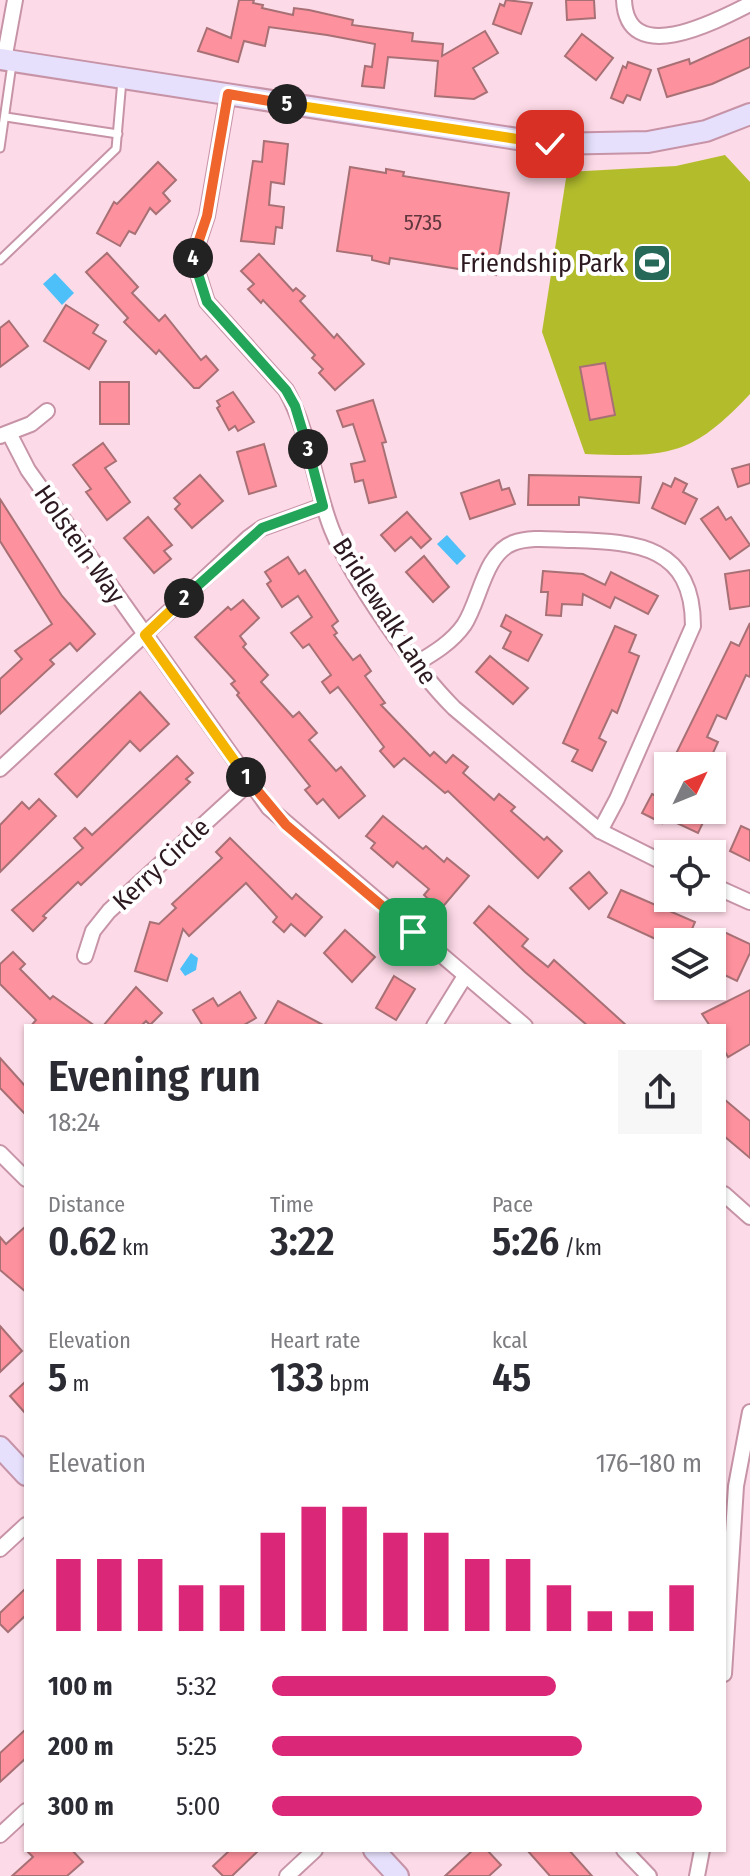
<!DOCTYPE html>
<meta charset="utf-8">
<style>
:root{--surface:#fff;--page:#f7f7f7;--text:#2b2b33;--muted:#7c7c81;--accent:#db2777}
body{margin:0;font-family:"Fira Sans Condensed",sans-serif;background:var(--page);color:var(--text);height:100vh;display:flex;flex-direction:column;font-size:30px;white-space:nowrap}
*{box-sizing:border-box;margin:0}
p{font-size:26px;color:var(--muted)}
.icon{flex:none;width:44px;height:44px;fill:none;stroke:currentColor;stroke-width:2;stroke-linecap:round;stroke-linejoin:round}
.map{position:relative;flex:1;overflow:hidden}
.side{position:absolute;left:24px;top:1024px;width:702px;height:828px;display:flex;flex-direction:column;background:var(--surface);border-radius:0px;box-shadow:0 2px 6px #0004}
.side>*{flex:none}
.needle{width:52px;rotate:47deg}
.buttons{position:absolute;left:654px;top:752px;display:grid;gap:16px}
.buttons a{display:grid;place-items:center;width:72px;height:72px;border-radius:0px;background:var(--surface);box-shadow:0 2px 6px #0004;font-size:40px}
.pin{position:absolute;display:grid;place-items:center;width:68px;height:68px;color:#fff;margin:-34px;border-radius:16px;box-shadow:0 4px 12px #0006}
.km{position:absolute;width:40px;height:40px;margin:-20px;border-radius:50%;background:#222;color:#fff;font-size:22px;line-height:40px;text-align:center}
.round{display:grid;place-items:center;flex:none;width:84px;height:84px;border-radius:0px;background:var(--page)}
.overview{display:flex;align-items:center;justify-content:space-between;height:136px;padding:0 24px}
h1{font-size:44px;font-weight:600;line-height:60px}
.stats{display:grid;grid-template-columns:repeat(3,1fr);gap:12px;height:136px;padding:8px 24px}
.stats div{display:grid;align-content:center}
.stats b{font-size:40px;font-weight:600}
.stats small{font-size:22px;font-weight:400}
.stats p{font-size:22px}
.chart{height:224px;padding:16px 24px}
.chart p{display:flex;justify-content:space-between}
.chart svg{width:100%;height:144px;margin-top:8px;stroke:var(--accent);stroke-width:6}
ul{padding:0 24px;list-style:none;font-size:26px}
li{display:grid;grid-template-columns:128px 96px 1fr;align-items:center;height:60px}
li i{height:20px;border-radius:10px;background:var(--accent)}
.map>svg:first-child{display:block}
</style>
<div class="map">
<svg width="750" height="1876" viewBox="0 0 750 1876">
<rect width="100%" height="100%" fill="#fddae7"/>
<!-- green -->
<path fill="#b3bd2c" d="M 725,155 L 750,182 L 750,394 C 691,457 668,457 585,454 L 542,332 L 567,172 L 676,166 Z"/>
<!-- water -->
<g fill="#4dc0f9">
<polygon points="55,273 74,293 62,305 43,284"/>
<polygon points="447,535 466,556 457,565 437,544"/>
<polygon points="191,953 198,958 196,970 185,976 180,969"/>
</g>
<!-- building -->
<g fill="#fd919d" stroke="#a77075" stroke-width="2">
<polygon points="239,0 254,0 253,3 263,5 262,8 293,15 294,8 309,10 353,20 352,25 413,33 412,41 443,44 442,56 485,31 498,53 473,68 487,92 474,99 435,96 438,61 388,57 384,88 362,86 365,66 372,67 375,44 327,35 269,27 265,46 244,41 238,62 198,51 207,28 231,38"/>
<polygon points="506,0 532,3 521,34 493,24 500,4 504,6"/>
<polygon points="566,0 594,0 595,18 567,20"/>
<polygon points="582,34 613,58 596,80 565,56"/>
<polygon points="750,37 750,67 712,84 667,97 658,69 689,59 690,64"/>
<polygon points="628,62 651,70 640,100 627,95 623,103 611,98 623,66 626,68"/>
<polygon points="264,141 288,144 284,184 271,182 269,205 284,207 282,228 276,227 274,244 241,241 253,161 262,162"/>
<polygon points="158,162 176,180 163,193 170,201 156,214 150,208 135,234 129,231 120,246 97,233 114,202 117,204"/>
<polygon points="350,167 386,173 386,169 404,172 403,176 509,193 496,275 390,258 389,264 372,260 372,256 337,251"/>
<polygon points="107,253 138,287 132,293 159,321 165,315 201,360 206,356 218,370 199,388 194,388 159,350 156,354 124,322 128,318 86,272"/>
<polygon points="259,254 293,291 296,288 305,296 300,301 334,338 337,334 364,364 335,390 319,373 323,369 312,358 315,355 263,300 261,303 248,289 254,284 241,271"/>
<polygon points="66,305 98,325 93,333 106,341 89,369 44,341"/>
<polygon points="9,321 28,346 0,367 0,328"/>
<polygon points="605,363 615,415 590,420 580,367"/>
<rect x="100" y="382" width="29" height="42"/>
<polygon points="233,392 254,422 238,431 235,426 229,430 217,408 220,406 217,401"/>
<polygon points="373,400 386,442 382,443 396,497 369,503 363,480 355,482 351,464 365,461 353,424 343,427 337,411"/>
<polygon points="103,443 116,461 105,468 130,502 107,520 86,492 91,489 73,465"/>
<polygon points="264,444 276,486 249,494 237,452"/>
<polygon points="750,464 750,483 738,487 732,469"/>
<polygon points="200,475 223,501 192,528 175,509 180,504 174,498"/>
<polygon points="529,475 641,477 639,503 579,497 579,505 528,505"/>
<polygon points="675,478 687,484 683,492 697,499 685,524 652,508 663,483 671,487"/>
<polygon points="499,480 502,490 509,488 515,504 470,519 461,493"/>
<polygon points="0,499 62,596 95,634 77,651 70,643 50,660 54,664 0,714 0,679 22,659 15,651 52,624 0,541"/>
<polygon points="718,507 726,520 731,517 750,545 730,559 701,519"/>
<polygon points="407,512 431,539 421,548 411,537 395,551 381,535"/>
<polygon points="148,517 172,545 164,551 171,559 154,573 124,538"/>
<polygon points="424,556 449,587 433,602 406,572"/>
<polygon points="288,557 299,574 305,570 338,621 332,626 337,633 334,635 353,660 360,655 371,671 365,676 385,703 381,705 430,756 434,752 446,763 453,755 468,767 463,773 494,800 499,794 515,807 511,811 544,840 547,837 562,851 538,878 448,791 445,793 404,758 394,767 380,751 384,747 338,687 330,693 322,682 331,675 309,644 303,648 291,633 312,617 298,596 282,607 267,584 271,581 265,572"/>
<polygon points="750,570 750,606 730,609 725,574"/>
<polygon points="543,571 583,574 605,585 611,572 658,596 648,614 615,597 610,608 583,594 582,605 562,604 561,616 546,615 548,592 541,592"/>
<polygon points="243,600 259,618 240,636 246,644 243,647 268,675 261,682 293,717 299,712 317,733 309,740 336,771 341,767 365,796 339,818 323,799 317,804 305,790 310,786 237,695 239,693 231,684 235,681 195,637 228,607 231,610"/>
<polygon points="506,615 542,635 528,661 503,648 511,632 501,626"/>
<polygon points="750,623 750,677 746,675 726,719 717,715 707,737 718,742 707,766 670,766 731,642 739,646"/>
<polygon points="615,626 636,635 629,652 639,656 617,713 612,710 599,738 606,742 592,771 572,761 578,750 563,743"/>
<polygon points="490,656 528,688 513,704 476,672"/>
<polygon points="140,692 169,724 140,751 130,741 77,797 55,774"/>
<polygon points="177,756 193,773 186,779 190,782 81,885 78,882 43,916 46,918 33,931 12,910 83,848 74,838 85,828 92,835"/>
<polygon points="652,794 668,802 668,810 709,810 698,833 664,817 662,823 642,813"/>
<polygon points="39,799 56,816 0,872 0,825 22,802 29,809"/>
<polygon points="383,816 423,849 426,846 444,862 447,858 469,876 440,910 424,895 429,889 397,862 393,867 371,848 375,843 366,836"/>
<polygon points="741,826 750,830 750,861 730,851"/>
<polygon points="230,838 292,899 296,894 322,917 305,936 291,924 284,932 273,922 277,917 246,883 189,936 183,929 167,981 135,971 150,922 159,924 176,908 172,904 222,858 216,852"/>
<polygon points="589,872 607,893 589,909 570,888"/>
<polygon points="621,890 695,922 692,929 716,940 720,930 750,944 750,953 737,981 712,969 712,942 662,942 608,917"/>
<polygon points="489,906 528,939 522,946 548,967 554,960 627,1026 588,1026 525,972 474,923"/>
<polygon points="345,930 375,957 352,982 324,953"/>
<polygon points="13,952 25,964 20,969 50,999 53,996 95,1026 31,1026 36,1020 0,984 0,964"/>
<polygon points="394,976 415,989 396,1020 376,1008"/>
<polygon points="136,987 162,1013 150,1025 146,1021 141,1026 103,1026"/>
<polygon points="750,990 750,1044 728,1057 724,1050 724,1026 710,1026 702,1014"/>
<polygon points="240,992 256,1018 242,1026 203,1026 193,1010 213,998 218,1006"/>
<polygon points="278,1001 325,1026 264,1026"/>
<polygon points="0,1058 26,1087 26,1115 0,1088"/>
<polygon points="724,1099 750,1121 750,1158 724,1136"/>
<polygon points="26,1226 26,1292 0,1270 0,1237 6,1244"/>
<polygon points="0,1326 22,1351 0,1372"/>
<polygon points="26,1381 26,1414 10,1396"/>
<polygon points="26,1588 26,1615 8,1632 0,1624 0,1613"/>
<polygon points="26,1729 26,1758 0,1782 0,1753"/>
<polygon points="26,1850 72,1850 83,1862 67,1876 12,1876 33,1857"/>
<polygon points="230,1850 259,1850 232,1876 223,1876 213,1866"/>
<polygon points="473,1850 487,1850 501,1865 489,1876 445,1876"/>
<polygon points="527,1850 569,1850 592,1876 550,1876"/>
</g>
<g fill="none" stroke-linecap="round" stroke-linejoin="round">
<defs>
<g id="lane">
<polyline points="6,117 118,134"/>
<polyline points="0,148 12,64"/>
<polyline points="0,260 116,149 122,80"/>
</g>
<g id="street">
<path d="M 624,0 C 627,68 715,22 750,4"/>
<polyline points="4,60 15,0"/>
<path d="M 228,94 L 207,216 L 193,258 L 207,302 L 286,390 C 310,433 314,485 332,530 C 352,580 416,670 454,708 L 600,831 L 668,865"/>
<polyline points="9,433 28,470 269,808 525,1026"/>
<polyline points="0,436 31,424 47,411"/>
<path d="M 417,663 C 434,653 452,642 464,625 C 480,601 484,554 513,543 C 531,536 555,540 574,540 C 637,542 693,546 693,626 L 617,799 L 600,831"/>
<polyline points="0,769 248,538 262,528 323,506"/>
<polyline points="712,885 750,902"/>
<polyline points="85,956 93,931 109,911 250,782"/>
<polyline points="434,1026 465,976"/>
<polyline points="0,1153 26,1179"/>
<polyline points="724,1194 750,1217"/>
<polyline points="0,1549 26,1525"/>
<polyline points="724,1674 736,1486 750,1412"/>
<polyline points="0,1835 26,1811"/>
<polyline points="624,1850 649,1876"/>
<polyline points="287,1876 315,1850"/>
<polyline points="697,1876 702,1850"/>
</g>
<g id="secondary">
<polyline points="0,59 550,144 648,142 706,131 750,114"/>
<polyline points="0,1447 26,1475"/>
<polyline points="374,1850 398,1876"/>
</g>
</defs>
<!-- lane casing -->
<use href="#lane" stroke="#c793a7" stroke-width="11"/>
<!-- street casing -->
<use href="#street" stroke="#c793a7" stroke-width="18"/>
<!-- secondary casing -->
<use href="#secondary" stroke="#c793a7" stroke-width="24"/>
<!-- lane -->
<use href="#lane" stroke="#fff" stroke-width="7"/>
<!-- street -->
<use href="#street" stroke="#fff" stroke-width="14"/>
<!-- secondary -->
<use href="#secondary" stroke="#e6e0fc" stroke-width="20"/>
</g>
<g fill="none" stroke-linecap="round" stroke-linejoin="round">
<defs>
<polyline id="split-1" points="246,777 286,825 413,932"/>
<polyline id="split-2" points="184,598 145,635 246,777"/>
<polyline id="split-3" points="184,598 262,528 323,506 308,449"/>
<polyline id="split-4" points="193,258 207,302 286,390 295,406 308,449"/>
<polyline id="split-5" points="193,258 207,216 228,94 287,104"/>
<polyline id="split-6" points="287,104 550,144"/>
</defs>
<!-- split-1 casing -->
<use href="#split-1" stroke="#fff" stroke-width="16"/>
<!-- split-2 casing -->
<use href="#split-2" stroke="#fff" stroke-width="16"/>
<!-- split-3 casing -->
<use href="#split-3" stroke="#fff" stroke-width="16"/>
<!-- split-4 casing -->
<use href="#split-4" stroke="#fff" stroke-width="16"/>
<!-- split-5 casing -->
<use href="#split-5" stroke="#fff" stroke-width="16"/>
<!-- split-6 casing -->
<use href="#split-6" stroke="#fff" stroke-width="16"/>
<!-- split-1 -->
<use href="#split-1" stroke="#f0652b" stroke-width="10"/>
<!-- split-2 -->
<use href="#split-2" stroke="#f5b400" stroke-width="10"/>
<!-- split-3 -->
<use href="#split-3" stroke="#22a559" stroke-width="10"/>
<!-- split-4 -->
<use href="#split-4" stroke="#22a559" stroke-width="10"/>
<!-- split-5 -->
<use href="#split-5" stroke="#f0652b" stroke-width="10"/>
<!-- split-6 -->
<use href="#split-6" stroke="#f5b400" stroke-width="10"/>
</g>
<!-- icons -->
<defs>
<symbol id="stadium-square" viewBox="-11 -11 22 22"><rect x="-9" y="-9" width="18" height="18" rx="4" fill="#276958" stroke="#fff"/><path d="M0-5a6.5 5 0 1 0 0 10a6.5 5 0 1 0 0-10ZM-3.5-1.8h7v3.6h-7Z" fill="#fff"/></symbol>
</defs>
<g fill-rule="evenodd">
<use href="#stadium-square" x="630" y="241" width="44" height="44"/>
</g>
<g text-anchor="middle" stroke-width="8" stroke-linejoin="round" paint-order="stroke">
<!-- number labels -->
<g font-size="22" fill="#60363f">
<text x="423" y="230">5735</text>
</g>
<!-- poi labels -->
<g font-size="26" fill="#2c1820" stroke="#fff" text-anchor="end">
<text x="624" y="272">Friendship Park</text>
</g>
<!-- street labels -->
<g font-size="26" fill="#2c1820" stroke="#fff">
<text transform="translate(80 544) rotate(55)" y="9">Holstein Way</text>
<text transform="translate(385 611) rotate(57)" y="9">Bridlewalk Lane</text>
<text transform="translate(161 864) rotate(-43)" y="9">Kerry Circle</text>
</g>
</g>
</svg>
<div class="buttons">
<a><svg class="needle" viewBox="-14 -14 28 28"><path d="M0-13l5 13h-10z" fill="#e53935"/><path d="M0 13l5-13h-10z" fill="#7c7c81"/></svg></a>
<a><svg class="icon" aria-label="locate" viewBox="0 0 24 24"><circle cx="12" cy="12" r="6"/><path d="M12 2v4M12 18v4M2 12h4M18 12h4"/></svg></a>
<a><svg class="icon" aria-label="layers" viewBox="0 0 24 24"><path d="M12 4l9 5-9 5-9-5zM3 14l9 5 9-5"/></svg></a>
</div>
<div class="pin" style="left:413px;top:932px;background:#1e9e55"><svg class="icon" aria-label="arrive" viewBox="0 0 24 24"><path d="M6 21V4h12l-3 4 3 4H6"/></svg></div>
<div class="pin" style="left:550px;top:144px;background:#d93025"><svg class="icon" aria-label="check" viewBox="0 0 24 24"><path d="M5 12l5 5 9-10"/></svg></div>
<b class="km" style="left:246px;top:777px">1</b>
<b class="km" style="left:184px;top:598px">2</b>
<b class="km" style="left:308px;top:449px">3</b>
<b class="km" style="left:193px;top:258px">4</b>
<b class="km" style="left:287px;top:104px">5</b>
<section class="side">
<div class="overview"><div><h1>Evening run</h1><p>18:24</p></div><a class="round"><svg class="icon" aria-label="share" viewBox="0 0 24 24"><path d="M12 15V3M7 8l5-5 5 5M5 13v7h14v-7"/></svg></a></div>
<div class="stats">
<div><p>Distance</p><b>0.62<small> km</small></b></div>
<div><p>Time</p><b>3:22</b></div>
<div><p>Pace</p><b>5:26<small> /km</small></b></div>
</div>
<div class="stats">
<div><p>Elevation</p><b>5<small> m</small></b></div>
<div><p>Heart rate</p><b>133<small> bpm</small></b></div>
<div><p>kcal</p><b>45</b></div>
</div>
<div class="chart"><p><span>Elevation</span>176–180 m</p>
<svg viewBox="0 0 160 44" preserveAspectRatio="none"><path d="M5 44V22M15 44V22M25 44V22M35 44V30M45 44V30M55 44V14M65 44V6M75 44V6M85 44V14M95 44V14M105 44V22M115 44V22M125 44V30M135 44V38M145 44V38M155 44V30"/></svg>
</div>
<ul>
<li><b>100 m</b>5:32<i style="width:66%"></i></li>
<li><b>200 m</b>5:25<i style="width:72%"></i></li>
<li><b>300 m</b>5:00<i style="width:100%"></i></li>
</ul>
</section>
</div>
